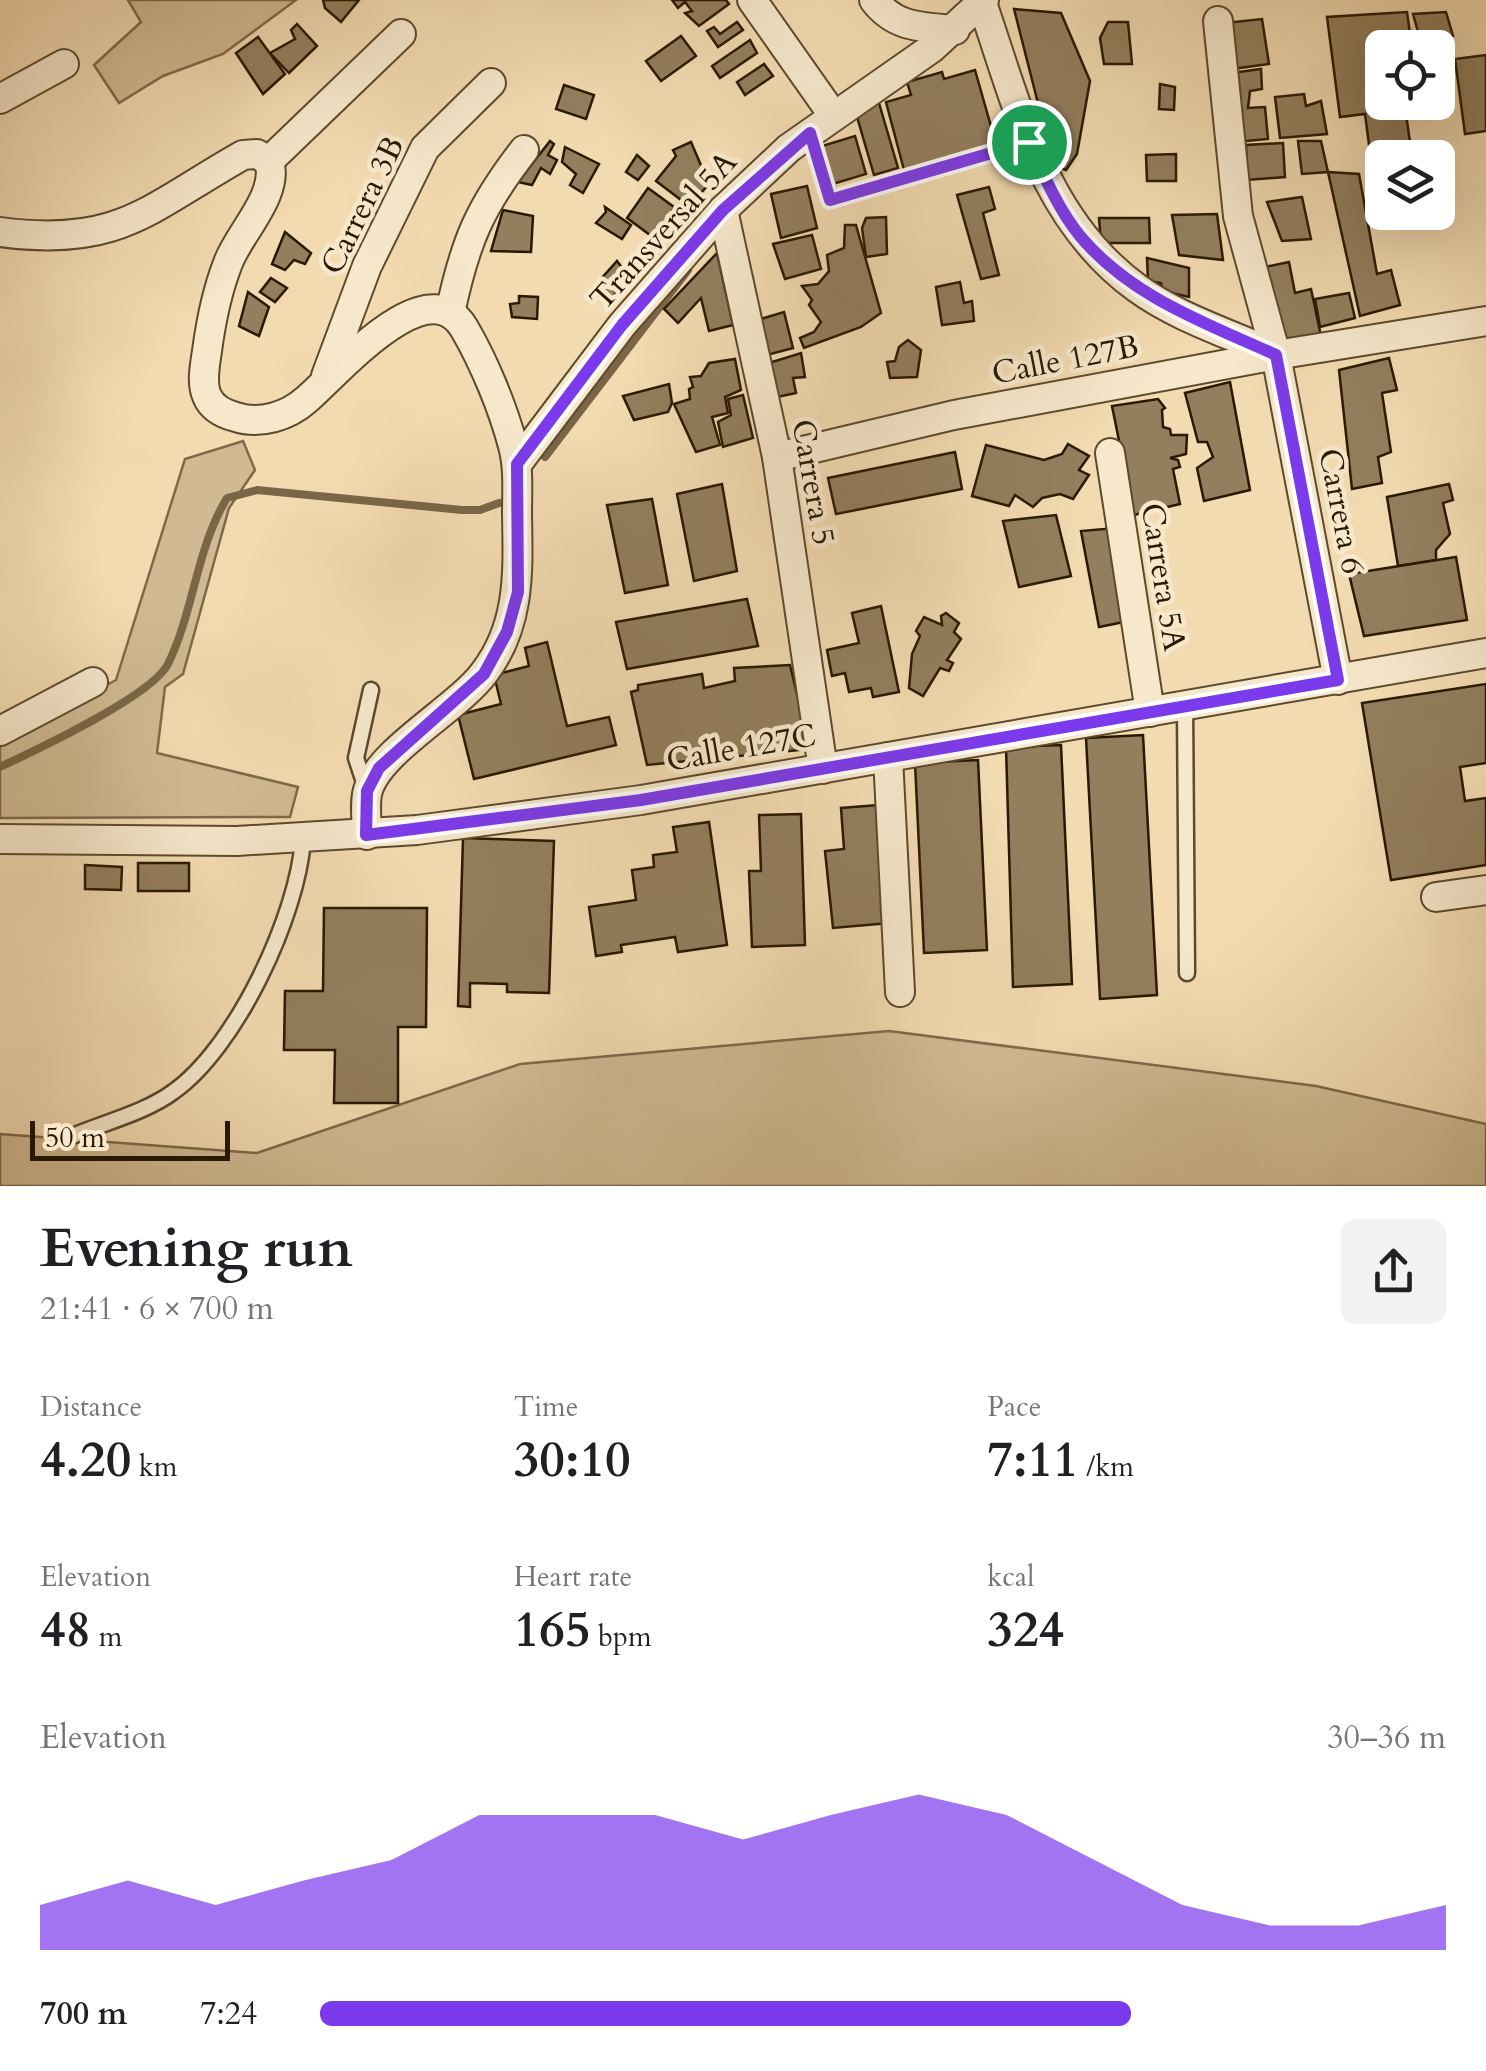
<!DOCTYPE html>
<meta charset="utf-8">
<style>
:root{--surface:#fff;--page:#f2f2f2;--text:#202124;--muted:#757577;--accent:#7c3aed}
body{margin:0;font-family:Cardo,serif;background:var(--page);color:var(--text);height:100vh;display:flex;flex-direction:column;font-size:38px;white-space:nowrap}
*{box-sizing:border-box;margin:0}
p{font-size:32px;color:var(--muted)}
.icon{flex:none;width:55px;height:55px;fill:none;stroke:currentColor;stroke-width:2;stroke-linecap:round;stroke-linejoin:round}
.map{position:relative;height:1186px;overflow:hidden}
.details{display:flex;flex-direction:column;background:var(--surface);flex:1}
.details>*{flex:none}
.buttons{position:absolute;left:1365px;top:30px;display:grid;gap:20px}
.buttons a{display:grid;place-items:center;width:90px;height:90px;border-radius:15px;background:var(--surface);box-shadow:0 10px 40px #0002;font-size:50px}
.scale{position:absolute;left:30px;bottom:25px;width:200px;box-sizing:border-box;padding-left:10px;border:5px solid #2a1901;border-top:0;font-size:28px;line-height:35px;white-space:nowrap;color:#2a1901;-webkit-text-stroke:8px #f7e8cc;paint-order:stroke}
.pin{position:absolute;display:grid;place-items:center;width:85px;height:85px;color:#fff;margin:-42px;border:5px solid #fff;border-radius:50%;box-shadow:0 2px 10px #0007}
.round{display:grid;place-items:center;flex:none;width:105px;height:105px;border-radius:15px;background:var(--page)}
.head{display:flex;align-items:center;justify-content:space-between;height:170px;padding:0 40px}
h1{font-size:55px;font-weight:700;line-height:75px}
.stats{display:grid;grid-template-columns:repeat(3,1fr);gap:15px;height:170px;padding:10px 40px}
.stats div{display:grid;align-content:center}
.stats b{font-size:50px;font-weight:700}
.stats small{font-size:28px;font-weight:400}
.stats p{font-size:28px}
.chart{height:280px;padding:20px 40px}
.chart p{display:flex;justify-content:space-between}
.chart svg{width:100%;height:180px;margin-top:10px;fill:var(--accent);opacity:.7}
ul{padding:0 40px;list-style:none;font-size:32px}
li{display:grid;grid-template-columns:160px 120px 1fr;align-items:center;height:75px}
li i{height:25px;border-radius:12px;background:var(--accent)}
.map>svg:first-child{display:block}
</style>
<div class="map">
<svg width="1486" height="1186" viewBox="0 0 1486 1186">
<rect width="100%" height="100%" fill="#f3dbb1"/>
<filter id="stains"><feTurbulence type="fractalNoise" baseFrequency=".002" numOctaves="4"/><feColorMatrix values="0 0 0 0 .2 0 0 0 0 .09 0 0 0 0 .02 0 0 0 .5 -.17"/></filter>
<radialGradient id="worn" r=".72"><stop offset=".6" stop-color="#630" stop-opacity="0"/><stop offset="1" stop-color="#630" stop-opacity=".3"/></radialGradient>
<!-- green -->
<g fill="#d1ba93" stroke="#7e6a4a" stroke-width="2.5">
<polygon points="128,0 296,0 223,54 163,76 119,103 94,65 141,22"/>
<polygon points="243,441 255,470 229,508 183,674 165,687 157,753 298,787 290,817 0,818 0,742 116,680 185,459"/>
<polygon points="889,1031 1316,1086 1486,1124 1486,1186 0,1186 0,1134 257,1153 520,1064"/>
</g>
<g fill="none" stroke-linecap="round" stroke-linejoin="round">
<!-- stream -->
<g stroke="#7a6647" stroke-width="8">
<polyline points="545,457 688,270"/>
<path d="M 0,767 C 36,750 152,696 168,664 C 194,611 196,549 227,498 L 257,490 L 462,510 L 480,510 L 499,503"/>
</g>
</g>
<!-- building -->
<g fill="#937e5d" stroke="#2a1901" stroke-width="2.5">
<polygon points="323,0 359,0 341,22 325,8"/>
<polygon points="672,0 726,0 729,4 699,26 685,13 692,11 685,2 678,8"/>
<polygon points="1014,9 1061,13 1090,81 1077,154 1066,170 1054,166"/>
<polygon points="1407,12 1412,48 1382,48 1382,102 1419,102 1405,107 1412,156 1371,160 1365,114 1340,117 1327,17"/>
<polygon points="1446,12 1453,36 1420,39 1413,14"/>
<polygon points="1262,19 1269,64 1232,69 1224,23"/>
<polygon points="737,22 743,30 718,47 707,31 714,27 720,34"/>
<polygon points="1108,22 1128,22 1132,64 1104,64 1100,38"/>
<polygon points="297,24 317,46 289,73 270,53 295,39 291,30"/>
<polygon points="681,36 696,56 661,81 646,61"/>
<polygon points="258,37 285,74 263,94 236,53"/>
<polygon points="750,40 757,53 720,78 712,66"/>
<polygon points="1486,55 1486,131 1465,134 1455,59"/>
<polygon points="764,64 773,76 745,95 737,82"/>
<polygon points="1261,69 1262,89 1250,91 1248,108 1265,107 1268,139 1237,142 1231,73"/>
<polygon points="975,70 996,144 904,170 886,102 911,95 907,82 942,72 944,79"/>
<polygon points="1160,84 1175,87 1174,110 1159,109"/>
<polygon points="564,85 594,95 586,119 556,109"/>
<polygon points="1304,94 1306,106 1321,101 1327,134 1280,138 1275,97"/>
<polygon points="879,103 898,168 874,175 855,110"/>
<polygon points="855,136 866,174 833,184 822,146"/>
<polygon points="550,141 554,144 548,155 557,160 550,174 541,168 532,185 518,182"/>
<polygon points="1298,141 1321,141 1328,172 1302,174"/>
<polygon points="691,142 709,184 689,206 656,181 676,156 673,150"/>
<polygon points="1283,143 1285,177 1247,180 1246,145"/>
<polygon points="565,147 599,164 583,193 570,185 576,174 562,162"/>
<polygon points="1176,154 1176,181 1147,181 1146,155"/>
<polygon points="637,155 649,166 638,180 626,172"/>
<polygon points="1328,172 1359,174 1377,274 1391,270 1400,305 1360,316"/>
<polygon points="807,186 817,228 781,238 771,194"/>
<polygon points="989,187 995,209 983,213 999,275 981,279 957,195"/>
<polygon points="648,188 674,207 658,241 627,218"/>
<polygon points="1302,197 1311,239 1282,241 1267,202"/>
<polygon points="605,207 631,225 622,239 596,223 606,212"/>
<polygon points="503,210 533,216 531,252 491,251"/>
<polygon points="1217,214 1223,260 1179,255 1172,215"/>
<polygon points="886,217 887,254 866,257 862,228 866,218"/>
<polygon points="1099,218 1149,218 1150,243 1101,243"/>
<polygon points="845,225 856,225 881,313 861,327 804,348 800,338 814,332 821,322 809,305 812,300 802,286 818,284 829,271 827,255 844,248"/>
<polygon points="285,232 311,253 305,264 294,260 285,270 272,264"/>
<polygon points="812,235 821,269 785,279 773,244"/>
<polygon points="717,253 733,325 709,331 701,298 678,323 664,309"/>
<polygon points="1147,258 1189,268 1189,297 1163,291 1161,283 1148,281"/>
<polygon points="617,261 629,277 611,299 591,290"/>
<polygon points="1289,262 1295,293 1311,289 1321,336 1281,345 1265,267"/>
<polygon points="271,278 287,288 275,302 260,292"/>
<polygon points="960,282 964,303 972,301 974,321 942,325 936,287"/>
<polygon points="248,292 269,307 259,336 239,326"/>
<polygon points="1349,293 1355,318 1320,327 1315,299"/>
<polygon points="519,296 538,297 537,319 512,317 510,304 519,303"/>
<polygon points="784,312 793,348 759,357 751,322"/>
<polygon points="908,340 921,350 917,377 890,378 887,362 895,361 899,347"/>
<polygon points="801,353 805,377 793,378 796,393 768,399 769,363"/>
<polygon points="1389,358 1397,390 1382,393 1391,452 1378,457 1382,483 1352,489 1339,370"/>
<polygon points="735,359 741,390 725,397 728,413 712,417 720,445 696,452 674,404 690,399 689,389 693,387 690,377 701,376 709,363"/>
<polygon points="1230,382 1250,490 1204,501 1197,468 1213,457 1207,442 1198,442 1185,393"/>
<polygon points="669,384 672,403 668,412 634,420 623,396"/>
<polygon points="743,395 753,438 723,447 718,422 731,415 728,399"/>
<polygon points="1158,399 1165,408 1162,410 1163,427 1170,429 1171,435 1187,435 1186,454 1170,458 1178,460 1180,467 1173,469 1180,504 1134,515 1112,406"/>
<polygon points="1068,444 1089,456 1079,470 1089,475 1073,499 1060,494 1042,498 1033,507 1015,495 1009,506 972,496 986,445 1044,460 1062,454"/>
<polygon points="955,452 962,489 836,514 828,478"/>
<polygon points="722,484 737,571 694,581 677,494"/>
<polygon points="1449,484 1453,500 1443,503 1450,534 1436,550 1436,560 1398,566 1387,497"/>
<polygon points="652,499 668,585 625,593 607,505"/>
<polygon points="1056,515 1071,576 1019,587 1003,521"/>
<polygon points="1115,528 1129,621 1099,627 1081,531"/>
<polygon points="1456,557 1467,620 1364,636 1349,574"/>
<polygon points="747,599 758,646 627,669 616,622"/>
<polygon points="881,606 899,692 873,697 871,688 849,692 845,673 832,676 827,650 859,643 852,613"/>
<polygon points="946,613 959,623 954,632 961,639 947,660 953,663 949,671 940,668 923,696 909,688 912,654 920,636 916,631 924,617 942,625 941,616"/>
<polygon points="547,642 567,726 609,717 616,745 474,779 458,715 501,704 494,675 529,666 525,648"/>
<polygon points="790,665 810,749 647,765 631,692 638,690 638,685 702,674 704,688 735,681 734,668"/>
<polygon points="1486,684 1486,763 1460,767 1465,801 1486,798 1486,865 1391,880 1362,703"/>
<polygon points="1143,735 1157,995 1100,999 1086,738"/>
<polygon points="1061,745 1072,984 1013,987 1006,747"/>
<polygon points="978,760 987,950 924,953 915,763"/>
<polygon points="878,805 889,923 833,928 825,851 844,849 841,808"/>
<polygon points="801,814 805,945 752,947 749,871 761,871 759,815"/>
<polygon points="709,822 727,945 678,952 675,937 621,945 622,952 596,956 589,907 636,900 632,870 654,867 653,855 677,852 673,827"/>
<polygon points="463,838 554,841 549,993 507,992 507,984 470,983 470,1007 458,1006"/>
<rect x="138" y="863" width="51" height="28"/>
<polygon points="85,865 122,867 121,890 85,889"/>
<polygon points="324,908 427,908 426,1027 398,1027 398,1103 334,1103 335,1050 284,1050 285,991 323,991"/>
</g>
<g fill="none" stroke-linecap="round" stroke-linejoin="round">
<defs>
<g id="service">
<polyline points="810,133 831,200 1029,142"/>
<polyline points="1185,706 1187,973"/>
<polyline points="367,791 356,758 371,690"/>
<path d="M 75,1135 C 106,1122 146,1112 173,1092 C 236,1048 298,915 303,839"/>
</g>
<g id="minor">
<polyline points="752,0 833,115"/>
<path d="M 874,0 C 895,28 922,27 955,30"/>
<path d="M 982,3 C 1018,107 1043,220 1137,288 C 1178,318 1231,334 1276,355"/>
<polyline points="1218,21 1238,216 1276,355 1338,680"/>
<polyline points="0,99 64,64"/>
<path d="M 269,161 C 280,194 239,233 228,263 C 217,291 211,321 207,351 C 205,365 201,383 207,396 C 212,408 224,414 236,417 C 260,425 288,416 306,400 C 335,376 427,266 464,328 C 484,362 503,408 513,446 C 519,468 517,492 517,514 C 518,571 521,625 484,673 C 457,709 380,750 368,790 C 364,803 367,821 367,835"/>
<polyline points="269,161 401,34"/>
<polyline points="723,210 777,457 823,769"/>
<path d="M 0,232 C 119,248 149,208 243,155 L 257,154 L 269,161"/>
<path d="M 450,313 C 465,242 479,208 524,150"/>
<polyline points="326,376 367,266 425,148 491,83"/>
<polyline points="1110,453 1150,712"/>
<polyline points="777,457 954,415 1276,355 1486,321"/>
<polyline points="517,464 622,325 723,210 789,148 932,48 984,0"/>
<polyline points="0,731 93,682"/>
<polyline points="888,757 900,992"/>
<polyline points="0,839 237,841 417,830 641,800 1486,653"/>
<polyline points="1436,897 1486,890"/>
</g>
</defs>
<!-- service casing -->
<use href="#service" stroke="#5c4a2d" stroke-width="19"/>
<!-- minor casing -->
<use href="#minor" stroke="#5c4a2d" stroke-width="32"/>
<!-- service -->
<use href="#service" stroke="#f7e8cc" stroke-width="14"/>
<!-- minor -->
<use href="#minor" stroke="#f7e8cc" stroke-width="28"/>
</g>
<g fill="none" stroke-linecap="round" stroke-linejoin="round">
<defs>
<path id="route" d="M 810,133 L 830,200 L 1029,142 C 1043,174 1058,209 1080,236 C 1131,297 1206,323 1276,355 L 1338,680 L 641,800 L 366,835 L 367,791 L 379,768 L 484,674 L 507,632 L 518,592 L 517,464 L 622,325 L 723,210 Z"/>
</defs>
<!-- route casing -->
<use href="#route" stroke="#fff" stroke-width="20"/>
<!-- route -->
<use href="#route" stroke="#7c3aed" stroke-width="12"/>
</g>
<g text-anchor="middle" stroke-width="9" stroke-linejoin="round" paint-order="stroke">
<!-- street labels -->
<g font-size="32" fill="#2a1901" stroke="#f7e8cc">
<text transform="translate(362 205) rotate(-64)" y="11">Carrera 3B</text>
<text transform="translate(663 230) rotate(-48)" y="11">Transversal 5A</text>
<text transform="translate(1065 359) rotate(-11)" y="11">Calle 127B</text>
<text transform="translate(814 482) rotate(80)" y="11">Carrera 5</text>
<text transform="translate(1342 511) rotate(79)" y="11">Carrera 6</text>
<text transform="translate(1164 577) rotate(81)" y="11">Carrera 5A</text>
<text transform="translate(741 747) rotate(-10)" y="11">Calle 127C</text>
</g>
</g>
<rect width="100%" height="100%" filter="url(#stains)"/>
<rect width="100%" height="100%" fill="url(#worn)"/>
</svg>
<div class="buttons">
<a><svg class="icon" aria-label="locate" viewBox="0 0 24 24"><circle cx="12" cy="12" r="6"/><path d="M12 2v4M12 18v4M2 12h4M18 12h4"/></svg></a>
<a><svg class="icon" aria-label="layers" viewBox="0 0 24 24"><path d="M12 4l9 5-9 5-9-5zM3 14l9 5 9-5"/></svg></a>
</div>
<div class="scale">50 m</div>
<div class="pin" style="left:1029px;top:142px;background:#1e9e55"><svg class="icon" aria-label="arrive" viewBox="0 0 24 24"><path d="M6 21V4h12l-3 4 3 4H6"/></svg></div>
</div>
<section class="details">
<div class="head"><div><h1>Evening run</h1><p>21:41 · 6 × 700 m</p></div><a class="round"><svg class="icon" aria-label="share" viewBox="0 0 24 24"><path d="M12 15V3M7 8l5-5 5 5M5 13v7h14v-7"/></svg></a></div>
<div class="stats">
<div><p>Distance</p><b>4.20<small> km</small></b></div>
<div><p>Time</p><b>30:10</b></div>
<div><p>Pace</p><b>7:11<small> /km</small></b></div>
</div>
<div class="stats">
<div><p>Elevation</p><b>48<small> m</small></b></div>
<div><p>Heart rate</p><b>165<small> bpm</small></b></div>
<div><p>kcal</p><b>324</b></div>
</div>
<div class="chart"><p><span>Elevation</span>30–36 m</p>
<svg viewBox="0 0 160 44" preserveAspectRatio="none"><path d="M0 44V33L10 27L20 33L30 27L40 22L50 11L60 11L70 11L80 17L90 11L100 6L110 11L120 22L130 33L140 38L150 38L160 33V44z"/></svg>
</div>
<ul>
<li><b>700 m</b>7:24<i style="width:72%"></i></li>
</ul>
</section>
